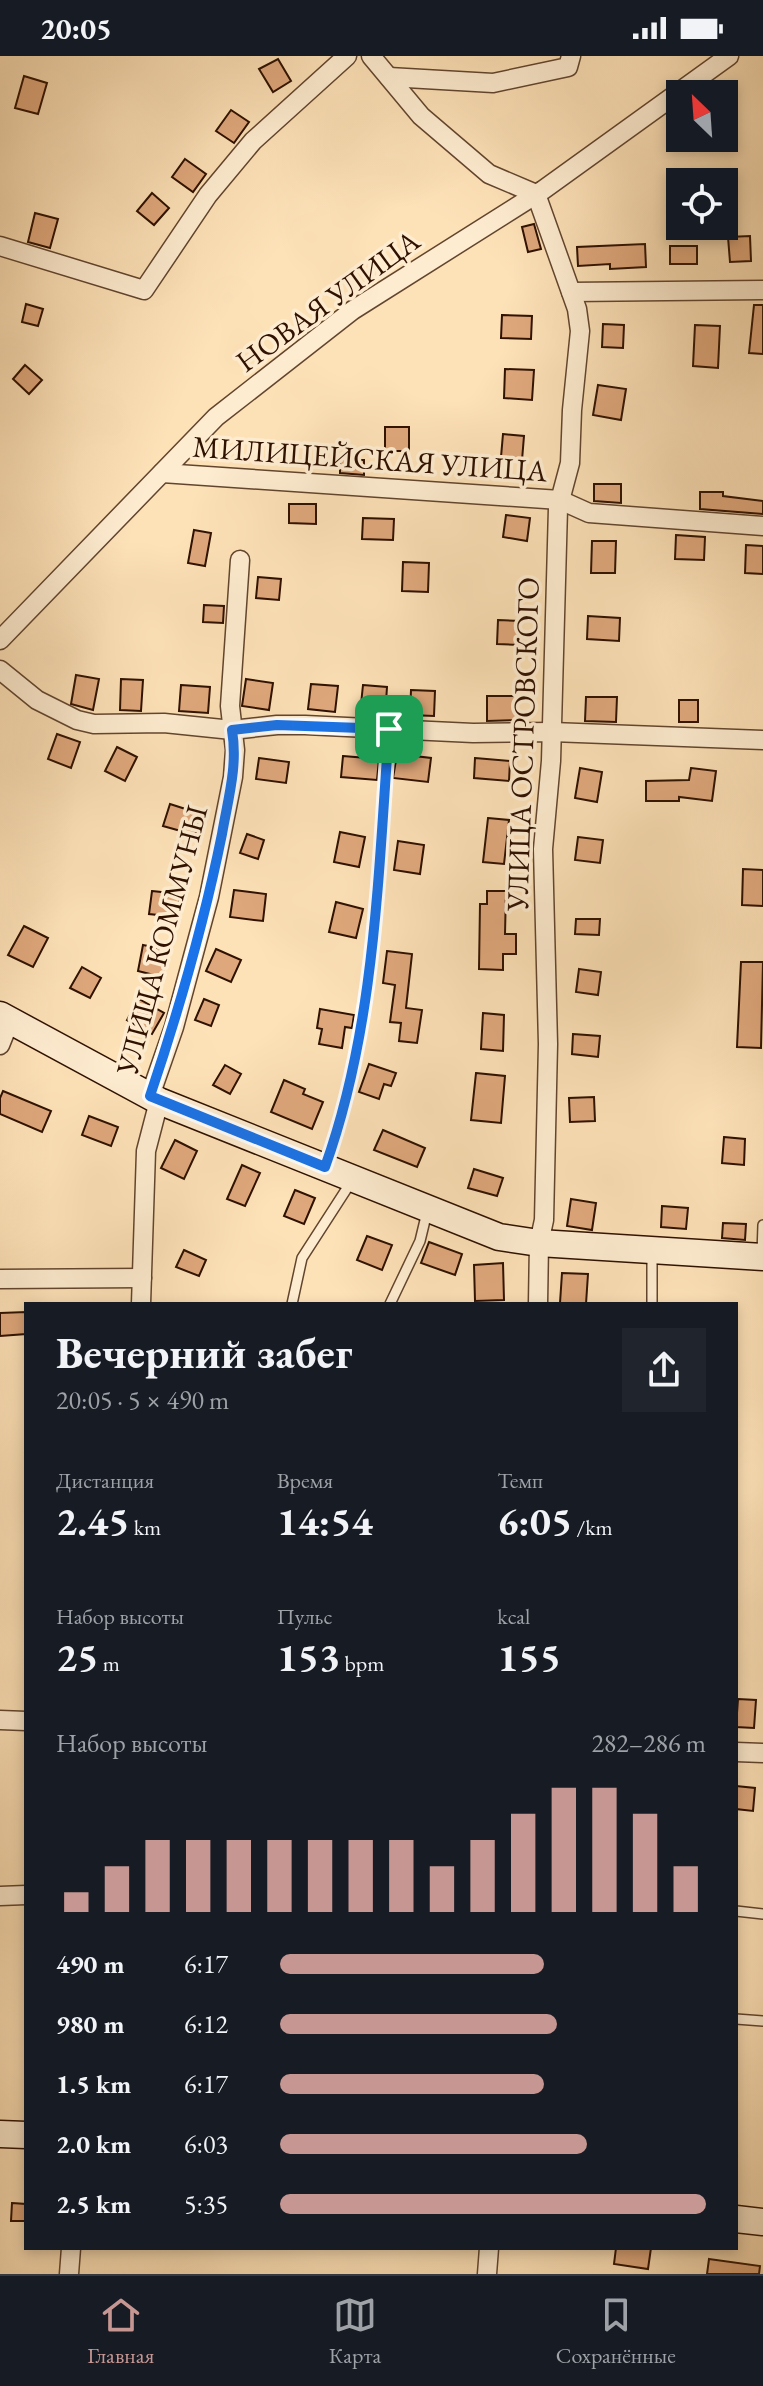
<!DOCTYPE html>
<html lang="ru">
<meta charset="utf-8">
<style>
:root{--surface:#171b24;--page:#20242c;--text:#f1f3f6;--muted:#9ea1a6;--line:#363941;--accent:#c59692}
body{margin:0;font-family:"EB Garamond",serif;background:var(--page);color:var(--text);height:100vh;display:flex;flex-direction:column;font-size:30px;white-space:nowrap}
*{box-sizing:border-box;margin:0}
p{font-size:26px;color:var(--muted)}
.icon{flex:none;width:44px;height:44px;fill:none;stroke:currentColor;stroke-width:2;stroke-linecap:round;stroke-linejoin:round}
.map{position:relative;flex:1;overflow:hidden}
.sheet{position:absolute;left:24px;top:1246px;width:714px;height:948px;display:flex;flex-direction:column;background:var(--surface);border-radius:0px;box-shadow:0 4px 12px #0003}
.sheet>*{flex:none}
.needle{width:52px;rotate:335deg}
.buttons{position:absolute;left:666px;top:24px;display:grid;gap:16px}
.buttons a{display:grid;place-items:center;width:72px;height:72px;border-radius:0px;background:var(--surface);box-shadow:0 4px 12px #0003;font-size:40px}
.pin{position:absolute;display:grid;place-items:center;width:68px;height:68px;color:#fff;margin:-34px;border-radius:16px;box-shadow:0 4px 12px #0006}
.round{display:grid;place-items:center;flex:none;width:84px;height:84px;border-radius:0px;background:var(--page)}
.overview{display:flex;align-items:center;justify-content:space-between;height:136px;padding:0 32px}
h1{font-size:44px;font-weight:700;line-height:60px}
.stats{display:grid;grid-template-columns:repeat(3,1fr);gap:12px;height:136px;padding:8px 32px}
.stats div{display:grid;align-content:center}
.stats b{font-size:40px;font-weight:700}
.stats small{font-size:22px;font-weight:400}
.stats p{font-size:22px}
.chart{height:224px;padding:16px 32px}
.chart p{display:flex;justify-content:space-between}
.chart svg{width:100%;height:144px;margin-top:8px;stroke:var(--accent);stroke-width:6}
ul{padding:0 32px;list-style:none;font-size:26px}
li{display:grid;grid-template-columns:128px 96px 1fr;align-items:center;height:60px}
li i{height:20px;border-radius:10px;background:var(--accent)}
.status{display:flex;justify-content:space-between;align-items:center;height:56px;padding:0 40px;background:var(--surface);direction:ltr}
.status svg{height:22px;fill:currentColor}
.menu{display:flex;justify-content:space-around;align-items:center;height:112px;border-top:2px solid var(--line);background:var(--surface);font-size:22px;color:var(--muted)}
.menu a{display:grid;justify-items:center;gap:4px}
.menu .current{color:var(--accent)}
.map>svg:first-child{display:block}
</style>
<div class="status"><b>20:05</b><svg viewBox="0 0 49 12"><path d="M0 12V9h3v3zM5 12V6h3v6zM10 12V3h3v9zM15 12V0h3v12zM26 1h20v11H26zM47 4h2v5h-2z"/></svg></div>
<div class="map">
<svg width="763" height="2218" viewBox="0 0 763 2218">
<rect width="100%" height="100%" fill="#fde1b7"/>
<filter id="stains"><feTurbulence type="fractalNoise" baseFrequency=".0025" numOctaves="4"/><feColorMatrix values="0 0 0 0 .2 0 0 0 0 .09 0 0 0 0 .02 0 0 0 .5 -.17"/></filter>
<radialGradient id="worn" r=".72"><stop offset=".6" stop-color="#630" stop-opacity="0"/><stop offset="1" stop-color="#630" stop-opacity=".3"/></radialGradient>
<!-- building -->
<g fill="#dfa87c" stroke="#2f1100" stroke-width="2">
<polygon points="278,3 291,25 273,36 259,13"/>
<polygon points="24,20 47,27 38,58 15,52"/>
<polygon points="231,54 249,66 234,87 216,75"/>
<polygon points="185,103 206,118 193,136 172,121"/>
<polygon points="152,137 169,152 154,169 137,155"/>
<polygon points="35,157 58,163 50,192 28,186"/>
<polygon points="534,168 541,193 528,196 522,171"/>
<polygon points="750,180 751,205 730,206 728,181"/>
<polygon points="645,188 646,211 610,213 610,208 578,210 577,191"/>
<rect x="670" y="190" width="27" height="18"/>
<polygon points="26,248 43,253 38,270 22,266"/>
<polygon points="754,249 763,249 763,298 749,297"/>
<polygon points="502,259 532,260 531,283 501,282"/>
<polygon points="603,268 624,269 623,292 602,291"/>
<polygon points="695,269 720,270 718,312 693,310"/>
<polygon points="25,309 42,324 29,338 13,323"/>
<polygon points="505,313 534,314 532,344 504,342"/>
<polygon points="598,329 626,333 621,364 593,359"/>
<rect x="385" y="371" width="24" height="24"/>
<polygon points="503,378 524,380 522,404 501,401"/>
<polygon points="340,404 364,404 364,419 340,417"/>
<polygon points="594,428 621,428 621,447 594,445"/>
<polygon points="700,436 723,436 723,440 763,445 763,458 700,453"/>
<polygon points="289,448 316,448 316,468 289,467"/>
<polygon points="506,459 530,462 527,485 503,481"/>
<polygon points="363,462 394,463 393,484 362,483"/>
<polygon points="194,474 211,477 205,510 188,507"/>
<polygon points="676,479 705,481 704,504 675,503"/>
<polygon points="592,485 616,485 615,517 591,517"/>
<polygon points="746,489 763,490 763,518 745,517"/>
<polygon points="403,506 429,507 428,536 402,535"/>
<polygon points="258,521 281,523 279,544 256,542"/>
<polygon points="204,549 224,550 223,567 203,566"/>
<polygon points="588,560 620,562 619,585 587,583"/>
<polygon points="498,564 520,565 519,589 497,588"/>
<polygon points="76,619 99,623 93,654 71,648"/>
<polygon points="121,623 143,624 141,655 120,654"/>
<polygon points="246,623 273,627 269,654 242,650"/>
<polygon points="311,628 338,630 335,656 308,653"/>
<polygon points="181,629 210,631 208,657 179,655"/>
<polygon points="363,629 387,631 385,661 360,658"/>
<polygon points="411,634 435,635 434,660 410,659"/>
<polygon points="487,640 518,640 518,664 487,665"/>
<polygon points="586,641 617,641 616,666 585,665"/>
<rect x="679" y="644" width="19" height="22"/>
<polygon points="57,678 80,686 71,712 48,703"/>
<polygon points="117,691 137,701 125,725 105,715"/>
<polygon points="397,698 431,702 428,726 393,722"/>
<polygon points="343,700 379,703 377,724 341,721"/>
<polygon points="259,702 289,706 286,727 256,723"/>
<polygon points="475,702 510,705 509,725 474,722"/>
<polygon points="580,712 602,716 597,746 575,742"/>
<polygon points="691,712 716,715 712,745 679,741 679,745 646,745 646,725 689,724"/>
<polygon points="170,748 201,758 195,779 163,770"/>
<polygon points="488,762 509,764 504,808 483,806"/>
<polygon points="340,776 365,781 359,811 334,806"/>
<polygon points="247,778 264,784 258,803 240,797"/>
<polygon points="578,781 603,784 600,807 575,804"/>
<polygon points="398,785 424,789 420,818 394,814"/>
<polygon points="743,813 763,814 763,850 742,849"/>
<polygon points="234,834 266,838 263,865 230,861"/>
<polygon points="152,835 180,838 177,861 149,858"/>
<polygon points="487,835 506,835 505,878 516,878 516,898 503,898 503,914 479,913 480,848 487,848"/>
<polygon points="336,846 363,853 356,882 329,876"/>
<polygon points="576,863 600,863 599,879 575,878"/>
<polygon points="24,870 48,882 33,911 8,899"/>
<polygon points="143,889 168,894 162,921 138,915"/>
<polygon points="216,893 241,904 231,926 206,915"/>
<polygon points="387,895 412,898 406,952 422,954 417,987 399,985 401,967 390,966 395,929 383,927"/>
<polygon points="741,906 763,906 761,992 737,991"/>
<polygon points="82,911 101,922 90,942 70,932"/>
<polygon points="579,913 601,916 598,939 576,936"/>
<polygon points="139,943 164,957 152,978 127,964"/>
<polygon points="204,943 219,949 211,970 195,964"/>
<polygon points="320,953 354,959 352,972 345,971 342,992 319,988 322,973 317,972"/>
<polygon points="483,957 504,959 503,995 481,993"/>
<polygon points="573,978 600,980 598,1001 572,998"/>
<polygon points="369,1008 396,1017 391,1030 384,1028 379,1043 359,1036"/>
<polygon points="225,1009 241,1018 230,1038 213,1029"/>
<polygon points="476,1017 505,1020 501,1067 471,1064"/>
<polygon points="284,1024 305,1033 303,1038 323,1046 312,1073 271,1056"/>
<polygon points="3,1035 51,1055 42,1076 0,1058 0,1042"/>
<polygon points="594,1041 595,1065 570,1066 569,1042"/>
<polygon points="89,1060 118,1071 111,1090 82,1079"/>
<polygon points="383,1074 425,1092 417,1111 374,1094"/>
<polygon points="724,1081 745,1083 744,1109 722,1107"/>
<polygon points="175,1084 197,1095 184,1123 161,1112"/>
<polygon points="242,1109 260,1117 245,1150 227,1143"/>
<polygon points="474,1113 503,1122 497,1140 468,1132"/>
<polygon points="295,1134 315,1142 304,1168 284,1160"/>
<polygon points="571,1143 596,1147 592,1174 567,1170"/>
<polygon points="662,1150 688,1152 686,1173 661,1171"/>
<polygon points="723,1167 746,1168 745,1184 722,1182"/>
<polygon points="367,1180 392,1189 382,1214 357,1204"/>
<polygon points="429,1186 462,1198 455,1219 421,1207"/>
<polygon points="184,1194 206,1204 199,1220 176,1211"/>
<polygon points="503,1207 504,1244 475,1245 474,1209"/>
<polygon points="562,1217 588,1218 586,1248 560,1247"/>
<polygon points="26,1256 26,1278 0,1280 0,1257"/>
<polygon points="738,1643 756,1644 754,1672 736,1671"/>
<polygon points="736,1730 755,1732 753,1755 736,1753"/>
<polygon points="12,2147 26,2148 26,2165 11,2165"/>
<polygon points="616,2192 651,2192 648,2213 614,2208"/>
<polygon points="709,2203 760,2210 759,2218 707,2218"/>
</g>
<g fill="none" stroke-linecap="round" stroke-linejoin="round">
<defs>
<g id="lane">
<path d="M 326,1108 C 376,969 378,819 389,673"/>
<polyline points="652,1198 652,1248"/>
<polyline points="762,1198 763,1169"/>
<polyline points="292,1248 302,1202 353,1123"/>
<polyline points="390,1248 420,1185 427,1156"/>
<polyline points="736,1855 763,1858"/>
<polyline points="736,1963 763,1965"/>
</g>
<g id="street">
<polyline points="371,0 421,60 489,118 536,138 577,253 580,275 572,354 570,407 558,452 551,705 543,793 548,988 544,1164 539,1187 538,1248"/>
<polyline points="389,21 493,27 568,11 571,0"/>
<polyline points="0,190 144,234 208,139 253,85 347,0"/>
<polyline points="571,236 763,234"/>
<polyline points="162,417 560,444 589,457 763,470"/>
<polyline points="0,584 216,361 353,254 543,134 729,0"/>
<polyline points="0,614 37,644 77,664 94,668 164,667 232,674 277,669 305,669 473,677 552,676 763,684"/>
<polyline points="0,989 10,964"/>
<polyline points="150,1040 174,971 209,841 233,721 235,694 230,650 240,504"/>
<polyline points="0,1223 142,1222"/>
<polyline points="141,1248 146,1095 159,1045"/>
<polyline points="0,1664 26,1665"/>
<polyline points="736,1696 763,1697"/>
<polyline points="0,1840 26,1839"/>
<polyline points="69,2218 71,2192"/>
<polyline points="487,2218 489,2192"/>
</g>
<g id="secondary">
<polyline points="0,959 159,1045 499,1181 539,1187 763,1201"/>
<polyline points="0,2078 26,2079"/>
<polyline points="736,2163 763,2166"/>
</g>
</defs>
<!-- lane casing -->
<use href="#lane" stroke="#62452e" stroke-width="12"/>
<!-- street casing -->
<use href="#street" stroke="#62452e" stroke-width="21"/>
<!-- secondary casing -->
<use href="#secondary" stroke="#2f1100" stroke-width="29"/>
<!-- lane -->
<use href="#lane" stroke="#feecd0" stroke-width="9"/>
<!-- street -->
<use href="#street" stroke="#feecd0" stroke-width="18"/>
<!-- secondary -->
<use href="#secondary" stroke="#feecd0" stroke-width="26"/>
</g>
<g fill="none" stroke-linecap="round" stroke-linejoin="round">
<defs>
<path id="route" d="M 277,669 L 389,673 C 378,820 375,972 325,1111 L 150,1040 C 179,954 204,867 222,778 C 228,743 238,710 232,674 Z"/>
</defs>
<!-- route casing -->
<use href="#route" stroke="#fff" stroke-width="16"/>
<!-- route -->
<use href="#route" stroke="#1a73e8" stroke-width="10"/>
</g>
<g text-anchor="middle" stroke-width="7" stroke-linejoin="round" paint-order="stroke">
<!-- street labels -->
<g font-size="30" fill="#2f1100" stroke="#feecd0">
<text transform="translate(328 245) rotate(-36)" y="10">НОВАЯ УЛИЦА</text>
<text transform="translate(370 403) rotate(4)" y="10">МИЛИЦЕЙСКАЯ УЛИЦА</text>
<text transform="translate(523 688) rotate(-88)" y="10">УЛИЦА ОСТРОВСКОГО</text>
<text transform="translate(162 884) rotate(-75)" y="10">УЛИЦА КОММУНЫ</text>
</g>
</g>
<rect width="100%" height="100%" filter="url(#stains)"/>
<rect width="100%" height="100%" fill="url(#worn)"/>
</svg>
<div class="buttons">
<a><svg class="needle" viewBox="-14 -14 28 28"><path d="M0-13l5 13h-10z" fill="#e53935"/><path d="M0 13l5-13h-10z" fill="#9ea1a6"/></svg></a>
<a><svg class="icon" aria-label="locate" viewBox="0 0 24 24"><circle cx="12" cy="12" r="6"/><path d="M12 2v4M12 18v4M2 12h4M18 12h4"/></svg></a>
</div>
<div class="pin" style="left:389px;top:673px;background:#1e9e55"><svg class="icon" aria-label="arrive" viewBox="0 0 24 24"><path d="M6 21V4h12l-3 4 3 4H6"/></svg></div>
<section class="sheet">
<div class="overview"><div><h1>Вечерний забег</h1><p>20:05 · 5 × 490 m</p></div><a class="round"><svg class="icon" aria-label="share" viewBox="0 0 24 24"><path d="M12 15V3M7 8l5-5 5 5M5 13v7h14v-7"/></svg></a></div>
<div class="stats">
<div><p>Дистанция</p><b>2.45<small> km</small></b></div>
<div><p>Время</p><b>14:54</b></div>
<div><p>Темп</p><b>6:05<small> /km</small></b></div>
</div>
<div class="stats">
<div><p>Набор высоты</p><b>25<small> m</small></b></div>
<div><p>Пульс</p><b>153<small> bpm</small></b></div>
<div><p>kcal</p><b>155</b></div>
</div>
<div class="chart"><p><span>Набор высоты</span>282–286 m</p>
<svg viewBox="0 0 160 44" preserveAspectRatio="none"><path d="M5 44V38M15 44V30M25 44V22M35 44V22M45 44V22M55 44V22M65 44V22M75 44V22M85 44V22M95 44V30M105 44V22M115 44V14M125 44V6M135 44V6M145 44V14M155 44V30"/></svg>
</div>
<ul>
<li><b>490 m</b>6:17<i style="width:62%"></i></li>
<li><b>980 m</b>6:12<i style="width:65%"></i></li>
<li><b>1.5 km</b>6:17<i style="width:62%"></i></li>
<li><b>2.0 km</b>6:03<i style="width:72%"></i></li>
<li><b>2.5 km</b>5:35<i style="width:100%"></i></li>
</ul>
</section>
</div>
<nav class="menu">
<a class="current"><svg class="icon" aria-label="home" viewBox="0 0 24 24"><path d="M3 11l9-7 9 7M6 9v11h12V9"/></svg>Главная</a>
<a><svg class="icon" aria-label="map" viewBox="0 0 24 24"><path d="M3 6l6-2 6 2 6-2v14l-6 2-6-2-6 2zM9 4v14M15 6v14"/></svg>Карта</a>
<a><svg class="icon" aria-label="saved" viewBox="0 0 24 24"><path d="M7 4h10v16l-5-4-5 4z"/></svg>Сохранённые</a>
</nav>
